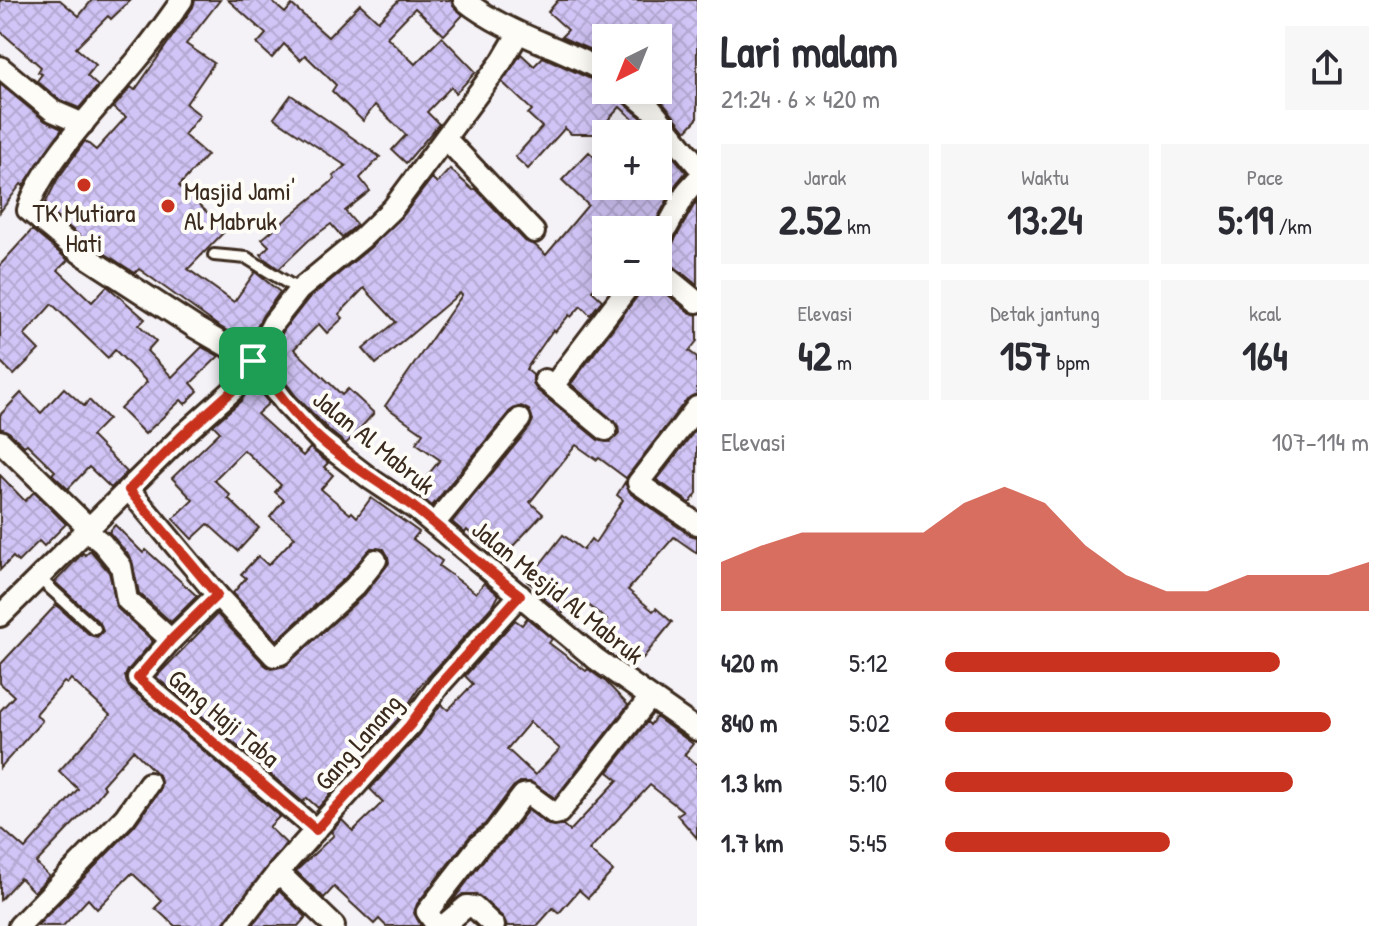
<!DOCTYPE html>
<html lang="id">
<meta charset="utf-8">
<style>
:root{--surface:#fff;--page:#f7f7f7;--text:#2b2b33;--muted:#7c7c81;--accent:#c8321e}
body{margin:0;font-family:"Patrick Hand",sans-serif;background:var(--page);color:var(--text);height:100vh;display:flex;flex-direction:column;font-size:30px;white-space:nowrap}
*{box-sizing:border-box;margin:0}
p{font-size:26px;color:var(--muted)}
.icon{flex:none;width:44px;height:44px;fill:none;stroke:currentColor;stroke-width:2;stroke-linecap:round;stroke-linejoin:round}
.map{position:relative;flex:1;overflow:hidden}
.sheet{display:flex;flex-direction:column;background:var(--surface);width:696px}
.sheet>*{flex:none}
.needle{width:52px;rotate:223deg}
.controls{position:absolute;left:592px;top:24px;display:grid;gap:16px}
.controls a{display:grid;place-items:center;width:80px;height:80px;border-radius:0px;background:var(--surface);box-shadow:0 4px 20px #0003;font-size:40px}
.pin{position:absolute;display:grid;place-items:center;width:68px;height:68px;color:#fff;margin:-34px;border-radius:16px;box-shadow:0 4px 12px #0006}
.round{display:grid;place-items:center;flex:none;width:84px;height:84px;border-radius:0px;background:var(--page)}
.overview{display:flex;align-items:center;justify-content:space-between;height:136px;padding:0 24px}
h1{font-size:44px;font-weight:800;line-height:60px}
.figures{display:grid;grid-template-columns:repeat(3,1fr);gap:12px;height:136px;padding:8px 24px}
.figures div{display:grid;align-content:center;border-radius:0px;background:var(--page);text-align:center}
.figures b{font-size:40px;font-weight:800}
.figures small{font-size:22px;font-weight:400}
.figures p{font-size:22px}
.chart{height:224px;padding:16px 24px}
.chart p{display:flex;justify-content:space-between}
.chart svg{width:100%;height:144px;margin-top:8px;fill:var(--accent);opacity:.7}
ul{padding:0 24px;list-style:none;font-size:26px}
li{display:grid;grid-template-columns:128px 96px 1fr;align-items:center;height:60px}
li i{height:20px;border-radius:10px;background:var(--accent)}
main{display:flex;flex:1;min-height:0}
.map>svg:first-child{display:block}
</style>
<main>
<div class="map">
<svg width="697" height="926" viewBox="0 0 697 926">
<defs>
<pattern id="building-cross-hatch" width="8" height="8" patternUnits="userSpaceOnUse" patternTransform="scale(2)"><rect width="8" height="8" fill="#d1c4f6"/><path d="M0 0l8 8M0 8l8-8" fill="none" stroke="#b4a9d2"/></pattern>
</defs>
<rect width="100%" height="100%" fill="#f4f1f7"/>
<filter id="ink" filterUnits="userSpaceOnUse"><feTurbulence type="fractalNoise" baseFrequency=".0125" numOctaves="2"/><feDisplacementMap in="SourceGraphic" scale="16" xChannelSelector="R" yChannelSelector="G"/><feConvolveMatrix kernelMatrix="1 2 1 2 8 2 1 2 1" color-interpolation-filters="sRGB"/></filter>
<g filter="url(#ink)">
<!-- building -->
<g fill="url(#building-cross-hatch)" stroke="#3b2a1e" stroke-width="2" fill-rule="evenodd">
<polygon points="0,0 60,0 79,16 92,0 131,0 111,19 108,16 76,48 96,65 87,76 98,86 79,108 60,100 37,81 42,74 38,72 41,67 0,31"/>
<polygon points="195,0 220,0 186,44 214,63 186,104 200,115 184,135 207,155 179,186 226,230 188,269 234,302 255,272 280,292 263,315 253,333 249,329 242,339 217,325 139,269 135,273 87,242 44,206 57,180 85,141 96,150 126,117 113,108 131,87 135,90 193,7"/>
<polygon points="228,0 270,0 285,13 292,5 328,37 360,4 378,21 399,0 451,0 453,6 463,15 444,35 415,8 387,37 415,64 442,37 476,72 456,93 451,87 427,112 439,124 406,163 392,150 406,135 375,105 363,121 332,91 336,85 305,55 300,60 284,44 272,58 257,44 266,34"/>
<polygon points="558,0 697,0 697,119 686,131 662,102 648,90 658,90 658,38 603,38 591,50 561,37 568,30 548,12"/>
<polygon points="521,54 534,66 543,57 606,86 606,90 615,90 619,99 643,119 655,134 649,134 620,107 595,134 571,134 565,128 528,169 515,157 542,127 528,114 532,110 502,82"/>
<polygon points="0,84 45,121 62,129 23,186 21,184 0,212"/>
<polygon points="291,95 380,157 360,178 370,191 345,211 357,225 342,237 331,224 309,240 279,269 265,259 261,254 269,246 262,239 335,179 333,176 346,166 274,118"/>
<polygon points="658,138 686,172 676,184 651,230 600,230 606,235 606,275 592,291 602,300 590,315 581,306 571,317 569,315 555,332 553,330 526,369 533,375 533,384 537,390 598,440 611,442 619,433 618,425 571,384 642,290 645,282 652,282 689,312 697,315 697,341 689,351 697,357 697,394 687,399 626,478 599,458 597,460 576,445 530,502 543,514 499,561 467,530 465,533 452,522 530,427 533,420 529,410 521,406 510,411 432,506 415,491 440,460 416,443 423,433 385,406 462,295 460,293 376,364 363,349 396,322 364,288 339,314 343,318 327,333 319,324 294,349 342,395 348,389 374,413 346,444 330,431 296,396 275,369 282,362 272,352 284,330 308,299 370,248 402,217 432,178 437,183 450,169 473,190 475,188 525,241 535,245 546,255 588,205 562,180 589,152 606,169 606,186 658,186"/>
<polygon points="697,200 697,285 666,260 658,257 669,250"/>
<polygon points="32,230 68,260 58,270 92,302 107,286 145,319 139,325 156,341 147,351 172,377 202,347 219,356 191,383 198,391 185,404 181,400 145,434 120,409 147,382 115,350 108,358 52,304 24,335 39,350 14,375 0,361 0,265"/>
<polygon points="253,384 269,403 257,414 303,456 310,448 328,463 324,467 333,475 321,489 350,514 352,512 357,517 371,498 419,532 413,539 442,561 439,566 476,593 484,583 499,595 494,604 421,685 400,717 318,808 307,798 303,802 156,677 217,614 265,665 271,669 285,666 364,595 389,563 388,556 384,549 371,548 346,577 277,640 233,593 246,578 241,574 258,556 268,565 295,537 270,517 284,500 275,492 281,485 244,450 214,480 230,495 228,498 259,528 238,551 208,524 192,539 173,519 193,500 172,478 220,432 213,425 241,401"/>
<polygon points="64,388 84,406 89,400 108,419 91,436 127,472 111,488 89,467 68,489 52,474 55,471 27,444 24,446 9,432 0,428 0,415 21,393 41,413"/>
<polygon points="697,428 697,493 690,503 657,480"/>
<polygon points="0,475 25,501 34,492 66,524 44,546 39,541 18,562 13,557 0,570"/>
<polygon points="625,482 631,494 690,535 697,537 697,553 674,537 628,590 653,611 656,608 672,622 643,658 602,626 607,620 577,596 562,614 543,598 545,595 527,581 563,535 583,550 591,539 595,543 623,500 617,495"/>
<polygon points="115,525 143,553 146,550 197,596 171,622 139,593 131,558 109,532"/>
<polygon points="90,550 109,572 118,609 153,641 128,670 125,676 129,687 280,816 269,827 286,843 221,926 175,926 155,908 162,901 132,873 97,909 88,899 63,926 37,926 134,826 160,790 160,777 133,750 102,785 105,788 91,805 36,863 49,876 34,892 20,878 0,900 0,827 25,849 78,789 59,771 110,715 71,679 67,684 64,682 36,714 42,721 0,768 0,711 14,696 0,683 0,665 56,605 90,635 97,637 103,631 100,623 55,582 83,553 85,555"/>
<path d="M 527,618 L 552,639 L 549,643 L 586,671 L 588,669 L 606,682 L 628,705 L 555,798 L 531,782 L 520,782 L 513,787 L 485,824 L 470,836 L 417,904 L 414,913 L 421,926 L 386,926 L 379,919 L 374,924 L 334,887 L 324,898 L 296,871 L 334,835 L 331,832 L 342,820 L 353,831 L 383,802 L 370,789 L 420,734 L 441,704 L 448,710 L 473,684 L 465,676 L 515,620 L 522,625 ZM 530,722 L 560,749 L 535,775 L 507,749 Z"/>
<polygon points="656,717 693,744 684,755 697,764 697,838 677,815 683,811 650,785 589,850 613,871 588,898 579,890 559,913 553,908 537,926 507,926 503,917 476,894 463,894 451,903 489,853 504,841 528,810 548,825 563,825 570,831 618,780 608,772 647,722 650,725"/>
<polygon points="279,891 306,917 298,926 255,926 254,924"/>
</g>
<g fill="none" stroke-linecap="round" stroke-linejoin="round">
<defs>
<g id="service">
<polyline points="214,255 247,258 299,290"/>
<polyline points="39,578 95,629"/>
</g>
<g id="minor">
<path d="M 182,0 C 168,20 153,41 137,60 C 106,98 40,165 28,210 L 79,252 L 196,328 L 253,361 L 286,404 L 321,441 L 372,480 L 417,510 L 596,659 L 697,730"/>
<path d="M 464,0 C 506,34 560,46 606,73"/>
<polyline points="0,67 53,111 83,124"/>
<polyline points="628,90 652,110 697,165"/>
<polyline points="446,139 534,232"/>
<polyline points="658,244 687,191 697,180"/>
<polyline points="658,270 697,302"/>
<polyline points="545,380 606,430"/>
<polyline points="553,386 632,282"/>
<polyline points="697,407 638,483 697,524"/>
<polyline points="0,441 89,528"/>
<polyline points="129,490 217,595 274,656 281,654 355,586 376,560"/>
<polyline points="434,524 520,419"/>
<polyline points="87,531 102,543 121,566 127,600 171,640"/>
<polyline points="217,595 171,640 138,678 316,830"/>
<polyline points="0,616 183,435 232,391 253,361 273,323 299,290 362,238 393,208 502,61 518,34"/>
<polyline points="278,872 334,926"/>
<polyline points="19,926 125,817 149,783"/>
<polyline points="236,926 278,872 410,725 440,684 520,595"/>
<polyline points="437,926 427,912 480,844 494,833 523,795 528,794 555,814 559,813 649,699"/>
<polyline points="443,926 467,906 474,907 494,926"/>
</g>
</defs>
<!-- service casing -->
<use href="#service" stroke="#3b2a1e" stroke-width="16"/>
<!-- minor casing -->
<use href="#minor" stroke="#3b2a1e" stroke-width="26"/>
<!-- service -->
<use href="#service" stroke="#fdfcf7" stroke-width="10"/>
<!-- minor -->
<use href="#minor" stroke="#fdfcf7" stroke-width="20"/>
</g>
</g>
<g fill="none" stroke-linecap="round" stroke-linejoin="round" filter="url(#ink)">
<defs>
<path id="route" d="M 253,361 C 275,388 295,417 321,440 C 352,468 389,487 421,513 C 454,540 485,569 520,595 L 440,684 L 410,725 L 316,830 L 138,678 L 171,640 L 217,595 L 129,490 L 183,435 L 232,391 Z"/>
</defs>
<!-- route casing -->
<use href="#route" stroke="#fff" stroke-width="16"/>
<!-- route -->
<use href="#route" stroke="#c8321e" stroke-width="10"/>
</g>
<!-- markers -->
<g fill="#c8321e" stroke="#fdfcf7" stroke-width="3">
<circle cx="84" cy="185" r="8"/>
<circle cx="168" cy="206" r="8"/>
</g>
<g text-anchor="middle" stroke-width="8" stroke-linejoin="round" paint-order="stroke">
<!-- poi labels -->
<g font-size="26" fill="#3b2a1e" stroke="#fdfcf7" text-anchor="start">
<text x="184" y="200">Masjid Jami'<tspan x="184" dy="30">Al Mabruk</tspan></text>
<text x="84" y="222" text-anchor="middle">TK Mutiara<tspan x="84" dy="30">Hati</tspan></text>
</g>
<!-- street labels -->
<g font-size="26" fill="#3b2a1e" stroke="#fdfcf7">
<text transform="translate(374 442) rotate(39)" y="9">Jalan Al Mabruk</text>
<text transform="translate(558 592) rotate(39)" y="9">Jalan Mesjid Al Mabruk</text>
<text transform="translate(224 718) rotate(40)" y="9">Gang Haji Taba</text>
<text transform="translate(358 742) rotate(-49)" y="9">Gang Lanang</text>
</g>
</g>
</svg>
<div class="controls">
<a><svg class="needle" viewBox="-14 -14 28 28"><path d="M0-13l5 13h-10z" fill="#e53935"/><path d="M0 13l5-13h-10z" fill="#7c7c81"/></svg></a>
<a>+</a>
<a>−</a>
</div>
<div class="pin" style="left:253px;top:361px;background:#1e9e55"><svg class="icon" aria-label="arrive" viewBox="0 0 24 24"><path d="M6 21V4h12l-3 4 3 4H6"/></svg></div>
</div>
<section class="sheet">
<div class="overview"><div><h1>Lari malam</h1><p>21:24 · 6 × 420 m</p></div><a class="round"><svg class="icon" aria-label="share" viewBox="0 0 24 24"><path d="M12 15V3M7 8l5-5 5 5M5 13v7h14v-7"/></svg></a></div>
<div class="figures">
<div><p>Jarak</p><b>2.52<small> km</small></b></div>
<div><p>Waktu</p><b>13:24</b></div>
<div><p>Pace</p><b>5:19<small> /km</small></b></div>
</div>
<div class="figures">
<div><p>Elevasi</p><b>42<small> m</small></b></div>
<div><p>Detak jantung</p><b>157<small> bpm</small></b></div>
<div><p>kcal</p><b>164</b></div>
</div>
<div class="chart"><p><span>Elevasi</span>107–114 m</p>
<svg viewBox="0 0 160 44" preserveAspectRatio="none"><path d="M0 44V29L10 24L20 20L30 20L40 20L50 20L60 11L70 6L80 11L90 24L100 33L110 38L120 38L130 33L140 33L150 33L160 29V44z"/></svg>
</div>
<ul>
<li><b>420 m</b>5:12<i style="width:79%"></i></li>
<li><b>840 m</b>5:02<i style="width:91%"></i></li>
<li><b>1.3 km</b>5:10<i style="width:82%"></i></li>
<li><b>1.7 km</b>5:45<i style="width:53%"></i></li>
</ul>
</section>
</main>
